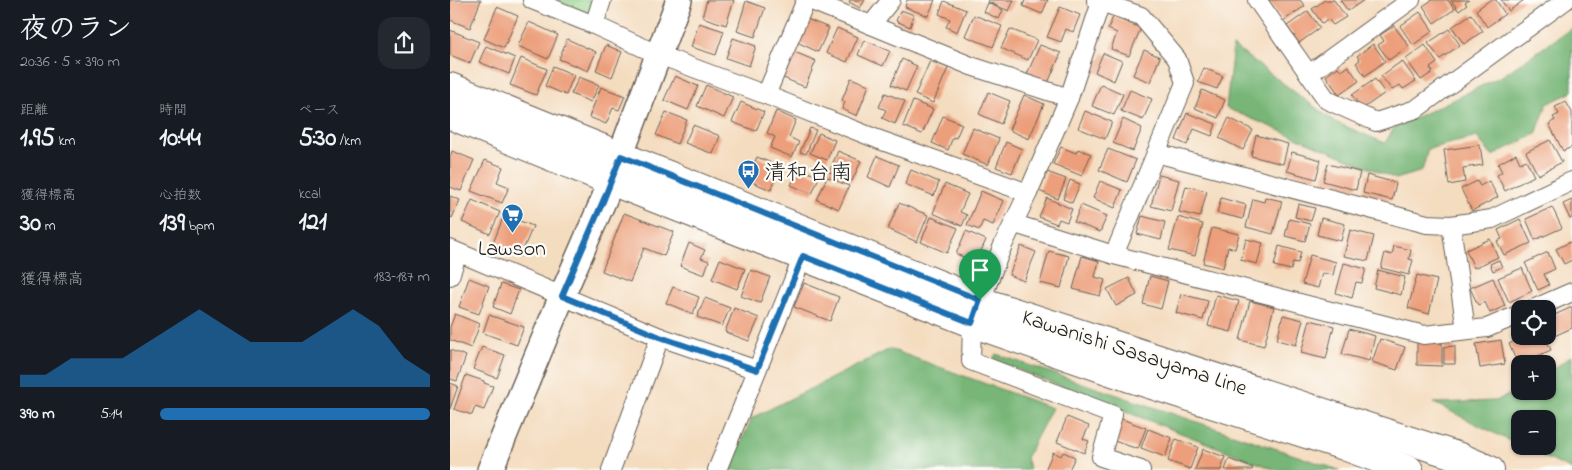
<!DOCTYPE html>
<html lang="ja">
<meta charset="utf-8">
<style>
:root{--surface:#171b24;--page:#242831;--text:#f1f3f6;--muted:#9ea1a6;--accent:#1f6fb2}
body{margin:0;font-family:"Indie Flower","Klee One",sans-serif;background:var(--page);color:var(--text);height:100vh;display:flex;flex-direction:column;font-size:19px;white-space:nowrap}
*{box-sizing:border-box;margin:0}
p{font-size:16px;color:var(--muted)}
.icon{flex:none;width:28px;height:28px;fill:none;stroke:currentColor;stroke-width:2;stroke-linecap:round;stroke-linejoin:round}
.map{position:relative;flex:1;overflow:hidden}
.details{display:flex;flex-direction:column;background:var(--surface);width:450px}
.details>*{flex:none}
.fabs{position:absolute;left:1061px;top:300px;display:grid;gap:10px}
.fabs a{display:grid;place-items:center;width:45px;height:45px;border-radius:10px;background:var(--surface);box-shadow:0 1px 4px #0004;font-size:25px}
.pin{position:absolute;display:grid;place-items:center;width:42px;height:42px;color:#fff;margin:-51px -21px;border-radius:50% 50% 50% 0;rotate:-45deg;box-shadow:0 0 5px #0007}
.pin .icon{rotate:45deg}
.round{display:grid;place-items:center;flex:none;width:52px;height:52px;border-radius:15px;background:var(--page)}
.head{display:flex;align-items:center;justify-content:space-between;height:85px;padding:0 20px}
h1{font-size:28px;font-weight:700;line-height:38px}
.stats{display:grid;grid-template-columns:repeat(3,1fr);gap:8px;height:85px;padding:5px 20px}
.stats div{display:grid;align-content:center}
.stats b{font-size:25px;font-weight:700}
.stats small{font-size:14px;font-weight:400}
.stats p{font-size:14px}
.chart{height:140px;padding:10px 20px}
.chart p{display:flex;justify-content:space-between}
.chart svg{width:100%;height:90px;margin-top:5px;fill:var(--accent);opacity:.7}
ul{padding:0 20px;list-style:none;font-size:16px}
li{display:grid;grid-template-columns:80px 60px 1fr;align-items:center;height:38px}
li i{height:12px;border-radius:6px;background:var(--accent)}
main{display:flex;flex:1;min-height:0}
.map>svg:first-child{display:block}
</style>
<main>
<section class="details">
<div class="head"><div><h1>夜のラン</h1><p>20:36 · 5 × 390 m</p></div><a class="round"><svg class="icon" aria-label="share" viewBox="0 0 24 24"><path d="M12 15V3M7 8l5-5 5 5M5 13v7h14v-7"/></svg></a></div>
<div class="stats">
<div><p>距離</p><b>1.95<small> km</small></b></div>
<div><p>時間</p><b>10:44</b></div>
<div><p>ペース</p><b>5:30<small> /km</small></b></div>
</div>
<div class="stats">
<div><p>獲得標高</p><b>30<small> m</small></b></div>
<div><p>心拍数</p><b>139<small> bpm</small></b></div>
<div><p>kcal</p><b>121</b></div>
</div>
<div class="chart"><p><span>獲得標高</span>183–187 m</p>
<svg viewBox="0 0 160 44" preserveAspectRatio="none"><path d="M0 44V38L10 38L20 30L30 30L40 30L50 22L60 14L70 6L80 14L90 22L100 22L110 22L120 14L130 6L140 14L150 30L160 38V44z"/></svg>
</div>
<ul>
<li><b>390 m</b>5:14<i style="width:100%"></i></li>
</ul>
</section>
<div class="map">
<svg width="1122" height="470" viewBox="0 0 1122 470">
<rect width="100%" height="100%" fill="#fdfcf7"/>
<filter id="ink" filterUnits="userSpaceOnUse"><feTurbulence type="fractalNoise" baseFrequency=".02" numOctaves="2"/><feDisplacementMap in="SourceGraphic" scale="10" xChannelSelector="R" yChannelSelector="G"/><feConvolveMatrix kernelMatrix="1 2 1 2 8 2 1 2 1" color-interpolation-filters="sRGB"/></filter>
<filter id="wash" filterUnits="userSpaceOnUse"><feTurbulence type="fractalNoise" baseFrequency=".0096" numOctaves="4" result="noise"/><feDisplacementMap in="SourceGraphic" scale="20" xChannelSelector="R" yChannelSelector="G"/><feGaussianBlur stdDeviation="1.12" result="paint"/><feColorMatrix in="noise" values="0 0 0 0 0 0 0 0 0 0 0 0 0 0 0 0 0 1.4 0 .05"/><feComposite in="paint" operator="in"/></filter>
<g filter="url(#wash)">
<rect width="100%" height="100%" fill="#f4dcbf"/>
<!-- green -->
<polygon fill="#94d48b" stroke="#587854" points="82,0 152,0 144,25"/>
<!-- forest -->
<g fill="#77b677" stroke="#4a694a">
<polygon points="1122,28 1122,92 1097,104 1086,134 1042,156 1027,137 978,149 972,171 946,179 776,108 783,46 885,122 935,143 944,128 1052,76"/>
<polygon points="440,349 602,408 576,458 580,470 279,470 302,418"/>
<polygon points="546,354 889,470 826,470 543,360"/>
<polygon points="1122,355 1122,470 1071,446 1098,446 1098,419 1070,419 1070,446 984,403 1045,401 1070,390 1070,391 1098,391 1098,373"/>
</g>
<g id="blocks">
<!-- building -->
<g fill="#ec9f7a">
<polygon points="0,0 31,0 20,28 0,20"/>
<polygon points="257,0 284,0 276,25 252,17"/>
<polygon points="400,0 415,0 410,8 399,2"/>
<polygon points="457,0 485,0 478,16 455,7"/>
<polygon points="539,0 564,0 559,11 538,2"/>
<polygon points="575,0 598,0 592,14 573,6"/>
<polygon points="818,0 850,0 855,6 833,21"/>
<polygon points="875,0 884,0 896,17 883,25 878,19 872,23 862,9"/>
<polygon points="890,0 914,0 898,11"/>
<polygon points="982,0 998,0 1005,9 984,23 973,6"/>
<polygon points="1001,0 1019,0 1015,3 1017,5 1009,11"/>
<polygon points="1040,0 1046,0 1055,14 1037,27 1026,10"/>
<polygon points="1051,0 1074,0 1059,11"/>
<polygon points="296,1 315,8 305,37 287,31"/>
<polygon points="494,1 516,10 507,32 496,27 500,19 489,14"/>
<polygon points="538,3 553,10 549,19 534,12"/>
<polygon points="47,7 68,16 54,48 34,39"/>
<polygon points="610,7 630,15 623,32 616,29 611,42 597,37"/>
<polygon points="451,10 464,15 460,27 446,21"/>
<polygon points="858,11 870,28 849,43 837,26"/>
<polygon points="970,12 983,31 963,45 950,26"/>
<polygon points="1021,14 1033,31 1014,44 1002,27"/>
<polygon points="524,15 552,26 543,47 515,36"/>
<polygon points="663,17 691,28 679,56 661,49 667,33 658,29"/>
<polygon points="357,19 379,28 368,52 347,42"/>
<polygon points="79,22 108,35 98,59 68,46"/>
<polygon points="249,23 274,31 266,55 241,47"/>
<polygon points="944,26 959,46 939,60 928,45 934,41 930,35"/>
<polygon points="387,28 408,37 397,62 376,53"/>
<polygon points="560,29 587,40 578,60 551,48"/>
<polygon points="999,29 1010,45 990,59 978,43"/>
<polygon points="0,30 29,42 20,63 0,55"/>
<polygon points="283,38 306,46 299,66 276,58"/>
<polygon points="117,39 146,52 138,71 109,59"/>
<polygon points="414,40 440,51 433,66 408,55"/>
<polygon points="923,44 935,61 915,76 906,63 910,60 907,56"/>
<polygon points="156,45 172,52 162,77 146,70"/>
<polygon points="590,45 611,53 598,83 577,74"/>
<polygon points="975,45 987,63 980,68 983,72 971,80 956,59"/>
<polygon points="36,46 65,58 59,74 29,62"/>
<polygon points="694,50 710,57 700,82 683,75"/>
<polygon points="342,51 366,61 355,87 331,77"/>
<polygon points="653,53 672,61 664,81 645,72"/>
<polygon points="71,58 97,69 86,95 60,85"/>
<polygon points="452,59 467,66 456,91 441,85"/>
<polygon points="480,61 498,68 483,103 465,95"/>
<polygon points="952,61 966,81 953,89 950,85 942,90 931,76"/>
<polygon points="103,66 124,75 116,95 95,86"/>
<polygon points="898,66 909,81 889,95 876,76 888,67 891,71"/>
<polygon points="754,68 773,76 767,89 748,82"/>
<polygon points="225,76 248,86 238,110 214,100"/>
<polygon points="129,77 149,85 141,102 121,94"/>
<polygon points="401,78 419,85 407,116 392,109 395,102 392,100"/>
<polygon points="925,79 935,93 912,109 902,95"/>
<polygon points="651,84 673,94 664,115 642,106"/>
<polygon points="256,85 283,97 274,118 247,106"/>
<polygon points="151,87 175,96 169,110 163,108 156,124 139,117"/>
<polygon points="680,90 702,99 693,120 671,111"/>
<polygon points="752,90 775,100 768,118 745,108"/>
<polygon points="538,92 560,101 551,124 529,114"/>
<polygon points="435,93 455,101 445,124 432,118 436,110 429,107"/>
<polygon points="574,95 594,104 579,139 559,130"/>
<polygon points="463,101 483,109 472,134 453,126"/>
<polygon points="291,102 314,112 306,131 282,122"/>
<polygon points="1116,102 1122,112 1122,147 1113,151 1099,124 1105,120 1103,117 1109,114 1105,107"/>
<polygon points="326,111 346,120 339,137 349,142 342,157 320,148 325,137 317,133"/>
<polygon points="635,111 662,122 655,139 628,128"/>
<polygon points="216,112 237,120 227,144 206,135"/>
<polygon points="737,113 766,124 762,136 744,129 737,145 726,140"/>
<polygon points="493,116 512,124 506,138 503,137 498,150 482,143"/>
<polygon points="779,118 803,130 793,150 769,138"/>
<polygon points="673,119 692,128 683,151 663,143"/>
<polygon points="243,125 270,136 263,154 235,143"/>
<polygon points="360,128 366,130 356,154 350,152"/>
<polygon points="523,128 549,139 538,165 512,154"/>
<polygon points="369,133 385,140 377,160 360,153"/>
<polygon points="806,135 838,144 833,164 801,156"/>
<polygon points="1100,140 1112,162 1088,175 1076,152"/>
<polygon points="556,142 572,149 562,173 546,167"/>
<polygon points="1030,145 1033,165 1013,168 1015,182 999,185 994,150"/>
<polygon points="611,147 626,153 628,149 641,154 632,176 603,164"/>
<polygon points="658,149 686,160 677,182 649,170"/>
<polygon points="2,151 24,160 11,191 0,187 0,157"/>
<polygon points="388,151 411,161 402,181 379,172"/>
<polygon points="842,152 871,160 866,179 837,171"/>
<polygon points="1066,154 1070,163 1076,160 1084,176 1055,191 1047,175 1052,172 1048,164"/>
<polygon points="427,156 449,165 440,187 418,177"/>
<polygon points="307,157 331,167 321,190 297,180"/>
<polygon points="35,160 53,167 47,182 59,187 52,203 21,191"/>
<polygon points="878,164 910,172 906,190 873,181"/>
<polygon points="349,168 369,177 362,194 341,185"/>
<polygon points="461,170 489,182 484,196 455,184"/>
<polygon points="597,172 616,179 608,199 589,191"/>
<polygon points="709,175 729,180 721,211 701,206"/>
<polygon points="917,175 946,183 942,200 913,193"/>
<polygon points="377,177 399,186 389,209 367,200"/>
<polygon points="620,180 630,184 622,203 613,199"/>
<polygon points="650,181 672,190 665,208 643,198"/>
<polygon points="1027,181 1030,186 1039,181 1048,197 1022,211 1011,189"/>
<polygon points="495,184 518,194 510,212 517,215 512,226 483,213"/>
<polygon points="736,186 757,191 750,217 729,212"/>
<polygon points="531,191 554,201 543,225 533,221 529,230 517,225"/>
<polygon points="0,196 10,200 2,218 0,217"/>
<polygon points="815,197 832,201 823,234 796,227 803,199 814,202"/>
<polygon points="597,198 622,209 617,222 609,219 607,224 589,217"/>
<polygon points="771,198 796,205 793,219 767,213"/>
<polygon points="22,200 50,212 40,234 12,222"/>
<polygon points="1122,200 1122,218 1120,219 1113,204"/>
<polygon points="449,203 478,215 467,242 438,229"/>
<polygon points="848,204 865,208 861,221 845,217"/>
<polygon points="631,205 657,216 650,232 624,222"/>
<polygon points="1102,207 1112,228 1085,240 1076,219"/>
<polygon points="174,213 224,232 214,256 194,248 180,282 152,271"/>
<polygon points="54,215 83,226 70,257 42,246"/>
<polygon points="692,216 715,222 711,240 687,234"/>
<polygon points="481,217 508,228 497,253 471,242"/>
<polygon points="728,217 753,224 745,256 719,250"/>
<polygon points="871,218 895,224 891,241 867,235"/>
<polygon points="839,219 860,224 855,241 835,236"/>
<polygon points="1070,219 1081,243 1054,255 1047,241 1052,239 1048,230"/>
<polygon points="762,228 789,234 785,249 778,247 773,268 753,263"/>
<polygon points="900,230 924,236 918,261 894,256"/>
<polygon points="516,231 536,240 526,262 506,254"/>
<polygon points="796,239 813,243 807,264 791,260"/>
<polygon points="1040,239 1048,257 1024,268 1016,250"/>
<polygon points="1122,241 1122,260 1114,264 1106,249"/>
<polygon points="239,243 255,250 251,258 259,261 254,275 230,266"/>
<polygon points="571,246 586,252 574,281 559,275"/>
<polygon points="829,246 851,252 848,263 843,262 841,270 824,266"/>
<polygon points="944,246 961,250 959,259 963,260 959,275 931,268 935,253 942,255"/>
<polygon points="599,251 619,256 611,288 590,283"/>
<polygon points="1098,252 1105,269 1094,274 1099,285 1088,290 1075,263"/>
<polygon points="860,255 886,262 883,275 872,273 868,288 852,284"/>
<polygon points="632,256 649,261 645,277 655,280 650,296 623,289"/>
<polygon points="270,259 295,269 287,289 262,279"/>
<polygon points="1049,260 1052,267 1043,271 1040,264"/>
<polygon points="894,263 916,269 912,283 906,282 902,298 886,293"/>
<polygon points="1072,268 1082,291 1059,302 1048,278"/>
<polygon points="301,270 320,277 310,303 291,296"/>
<polygon points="928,270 955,277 951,295 924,288"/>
<polygon points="967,275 987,280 979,314 958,308"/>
<polygon points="700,276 718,281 711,309 693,304"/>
<polygon points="19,278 39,286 29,314 9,307"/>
<polygon points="679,278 687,295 666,306 657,289"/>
<polygon points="1043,278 1055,306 1040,313 1035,302 1028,305 1020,288"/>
<polygon points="354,283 389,297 380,321 344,307"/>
<polygon points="51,284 69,290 60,314 43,307"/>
<polygon points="223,287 249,297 243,314 216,303"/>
<polygon points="731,294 758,301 753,320 726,313"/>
<polygon points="766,295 789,301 781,332 758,326"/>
<polygon points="255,298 280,308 272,326 247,317"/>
<polygon points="800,301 824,307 814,346 790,340"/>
<polygon points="1122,307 1122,328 1102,337 1098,328 1098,318"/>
<polygon points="284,308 309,318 299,341 275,332"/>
<polygon points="5,314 30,324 21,348 0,340 0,327"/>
<polygon points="39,315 74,327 67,345 33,333"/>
<polygon points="833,315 853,320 846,345 827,340"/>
<polygon points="860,320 884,326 876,359 851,353"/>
<polygon points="899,329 925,336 919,361 892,354"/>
<polygon points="1070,331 1070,336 1095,336 1101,350 1068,365 1059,344 1070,338 1067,332"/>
<polygon points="930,339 955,347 947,370 922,362"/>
<polygon points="1051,340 1055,364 1030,368 1026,344"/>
<polygon points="967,343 992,343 992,366 967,365"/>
<polygon points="1005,346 1005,364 994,364 994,347"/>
<polygon points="32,347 55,355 47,378 23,369"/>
<polygon points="0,350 16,356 7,381 0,379"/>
<polygon points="16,375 34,381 34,383 43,386 34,410 25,407 22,415 4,409"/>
<polygon points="0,383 8,386 0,409"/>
<polygon points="617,417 639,426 633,439 639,441 634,453 607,442"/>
<polygon points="669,418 696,428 688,449 661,440"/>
<polygon points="698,429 722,438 715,457 691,448"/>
<polygon points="726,439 748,447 740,469 718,461"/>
<polygon points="753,449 775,457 771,470 745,470"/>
<polygon points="603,452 611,456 613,452 625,457 619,470 595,470"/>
<polygon points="779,459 803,468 802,470 775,470"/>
</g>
</g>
</g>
<g filter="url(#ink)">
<use href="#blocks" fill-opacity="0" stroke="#685f55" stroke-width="1"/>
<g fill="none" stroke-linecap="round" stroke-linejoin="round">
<defs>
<g id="street">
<polyline points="82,0 144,25 209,55 316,95 427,139 578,193 619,98 651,2 646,0"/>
<polyline points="359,0 421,25 441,0"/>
<polyline points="807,0 877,100 926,122 966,109 1116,0"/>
<polyline points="651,2 691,16 727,59 735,83 664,255 974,335 1037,328 1070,314"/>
<polyline points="144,25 152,0"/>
<polyline points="421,25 521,66 619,98"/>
<polyline points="859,74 961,0"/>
<polyline points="316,95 356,0"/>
<polyline points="706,153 977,224 1001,225 1042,219 1122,181"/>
<polyline points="578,193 553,245 522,323 521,361 663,415 651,457 691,470"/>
<polyline points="565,224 664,255"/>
<polyline points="1001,225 1016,330"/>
<polyline points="0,249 210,337 307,370"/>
<polyline points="0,276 8,253"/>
<polyline points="1083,309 1122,292"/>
<polyline points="161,470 210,337"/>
<polyline points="267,470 353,256"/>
</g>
<polyline id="secondary" points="40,470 112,296 154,199 229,0"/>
<g id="primary">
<polyline points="0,87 530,301 1010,457 1040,470"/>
<polyline points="0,115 161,181 522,323 683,379 894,446 959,470"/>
</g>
</defs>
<!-- street casing -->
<use href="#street" stroke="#685f55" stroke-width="20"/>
<!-- secondary casing -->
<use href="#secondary" stroke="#685f55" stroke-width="28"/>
<!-- primary casing -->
<use href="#primary" stroke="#685f55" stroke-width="30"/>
<!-- street -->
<use href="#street" stroke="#fff" stroke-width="18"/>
<!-- secondary -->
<use href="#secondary" stroke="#fff" stroke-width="25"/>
<!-- primary -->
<use href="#primary" stroke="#fff" stroke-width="28"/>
</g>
</g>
<g fill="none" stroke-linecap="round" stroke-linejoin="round" filter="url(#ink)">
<defs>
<polygon id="route" points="171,156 530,300 522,323 353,256 307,370 210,337 112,296 154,199"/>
</defs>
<!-- route casing -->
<use href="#route" stroke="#fff" stroke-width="10"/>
<!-- route -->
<use href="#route" stroke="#1f6fb2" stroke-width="6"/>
</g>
<!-- icons -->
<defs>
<symbol id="bus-pin" viewBox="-11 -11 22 30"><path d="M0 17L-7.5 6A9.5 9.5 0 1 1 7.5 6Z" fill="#1f6fb2" stroke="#fdfcf7"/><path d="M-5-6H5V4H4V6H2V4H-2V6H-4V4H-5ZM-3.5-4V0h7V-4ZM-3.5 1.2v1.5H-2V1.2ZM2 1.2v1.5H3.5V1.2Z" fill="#fff"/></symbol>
<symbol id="supermarket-pin" viewBox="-11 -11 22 30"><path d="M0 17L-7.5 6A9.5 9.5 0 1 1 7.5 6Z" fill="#1f6fb2" stroke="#fdfcf7"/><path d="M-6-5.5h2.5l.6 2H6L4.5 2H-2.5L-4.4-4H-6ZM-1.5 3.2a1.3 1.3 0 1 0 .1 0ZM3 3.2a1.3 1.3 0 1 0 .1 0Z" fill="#fff"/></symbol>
</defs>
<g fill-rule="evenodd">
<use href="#bus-pin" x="286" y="158" width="25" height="34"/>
<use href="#supermarket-pin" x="50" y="202" width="25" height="34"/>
</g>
<g text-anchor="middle" stroke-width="4.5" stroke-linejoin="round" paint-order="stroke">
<!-- poi labels -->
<g font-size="22" fill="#1c1c1c" stroke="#fdfcf7" text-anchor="start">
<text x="314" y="179">清和台南</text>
<text x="62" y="255" text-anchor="middle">Lawson</text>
</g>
<!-- street labels -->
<g font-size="22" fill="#1c1c1c" stroke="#fdfcf7">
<text transform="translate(685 351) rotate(18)" y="8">Kawanishi Sasayama Line</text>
</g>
</g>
</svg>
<div class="fabs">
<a><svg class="icon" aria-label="locate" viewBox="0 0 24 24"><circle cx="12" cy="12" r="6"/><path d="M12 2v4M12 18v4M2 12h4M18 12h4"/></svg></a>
<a>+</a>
<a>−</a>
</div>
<div class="pin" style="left:530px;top:300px;background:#1e9e55"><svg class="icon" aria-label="arrive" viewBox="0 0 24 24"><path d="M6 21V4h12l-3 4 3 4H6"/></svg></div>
</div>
</main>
